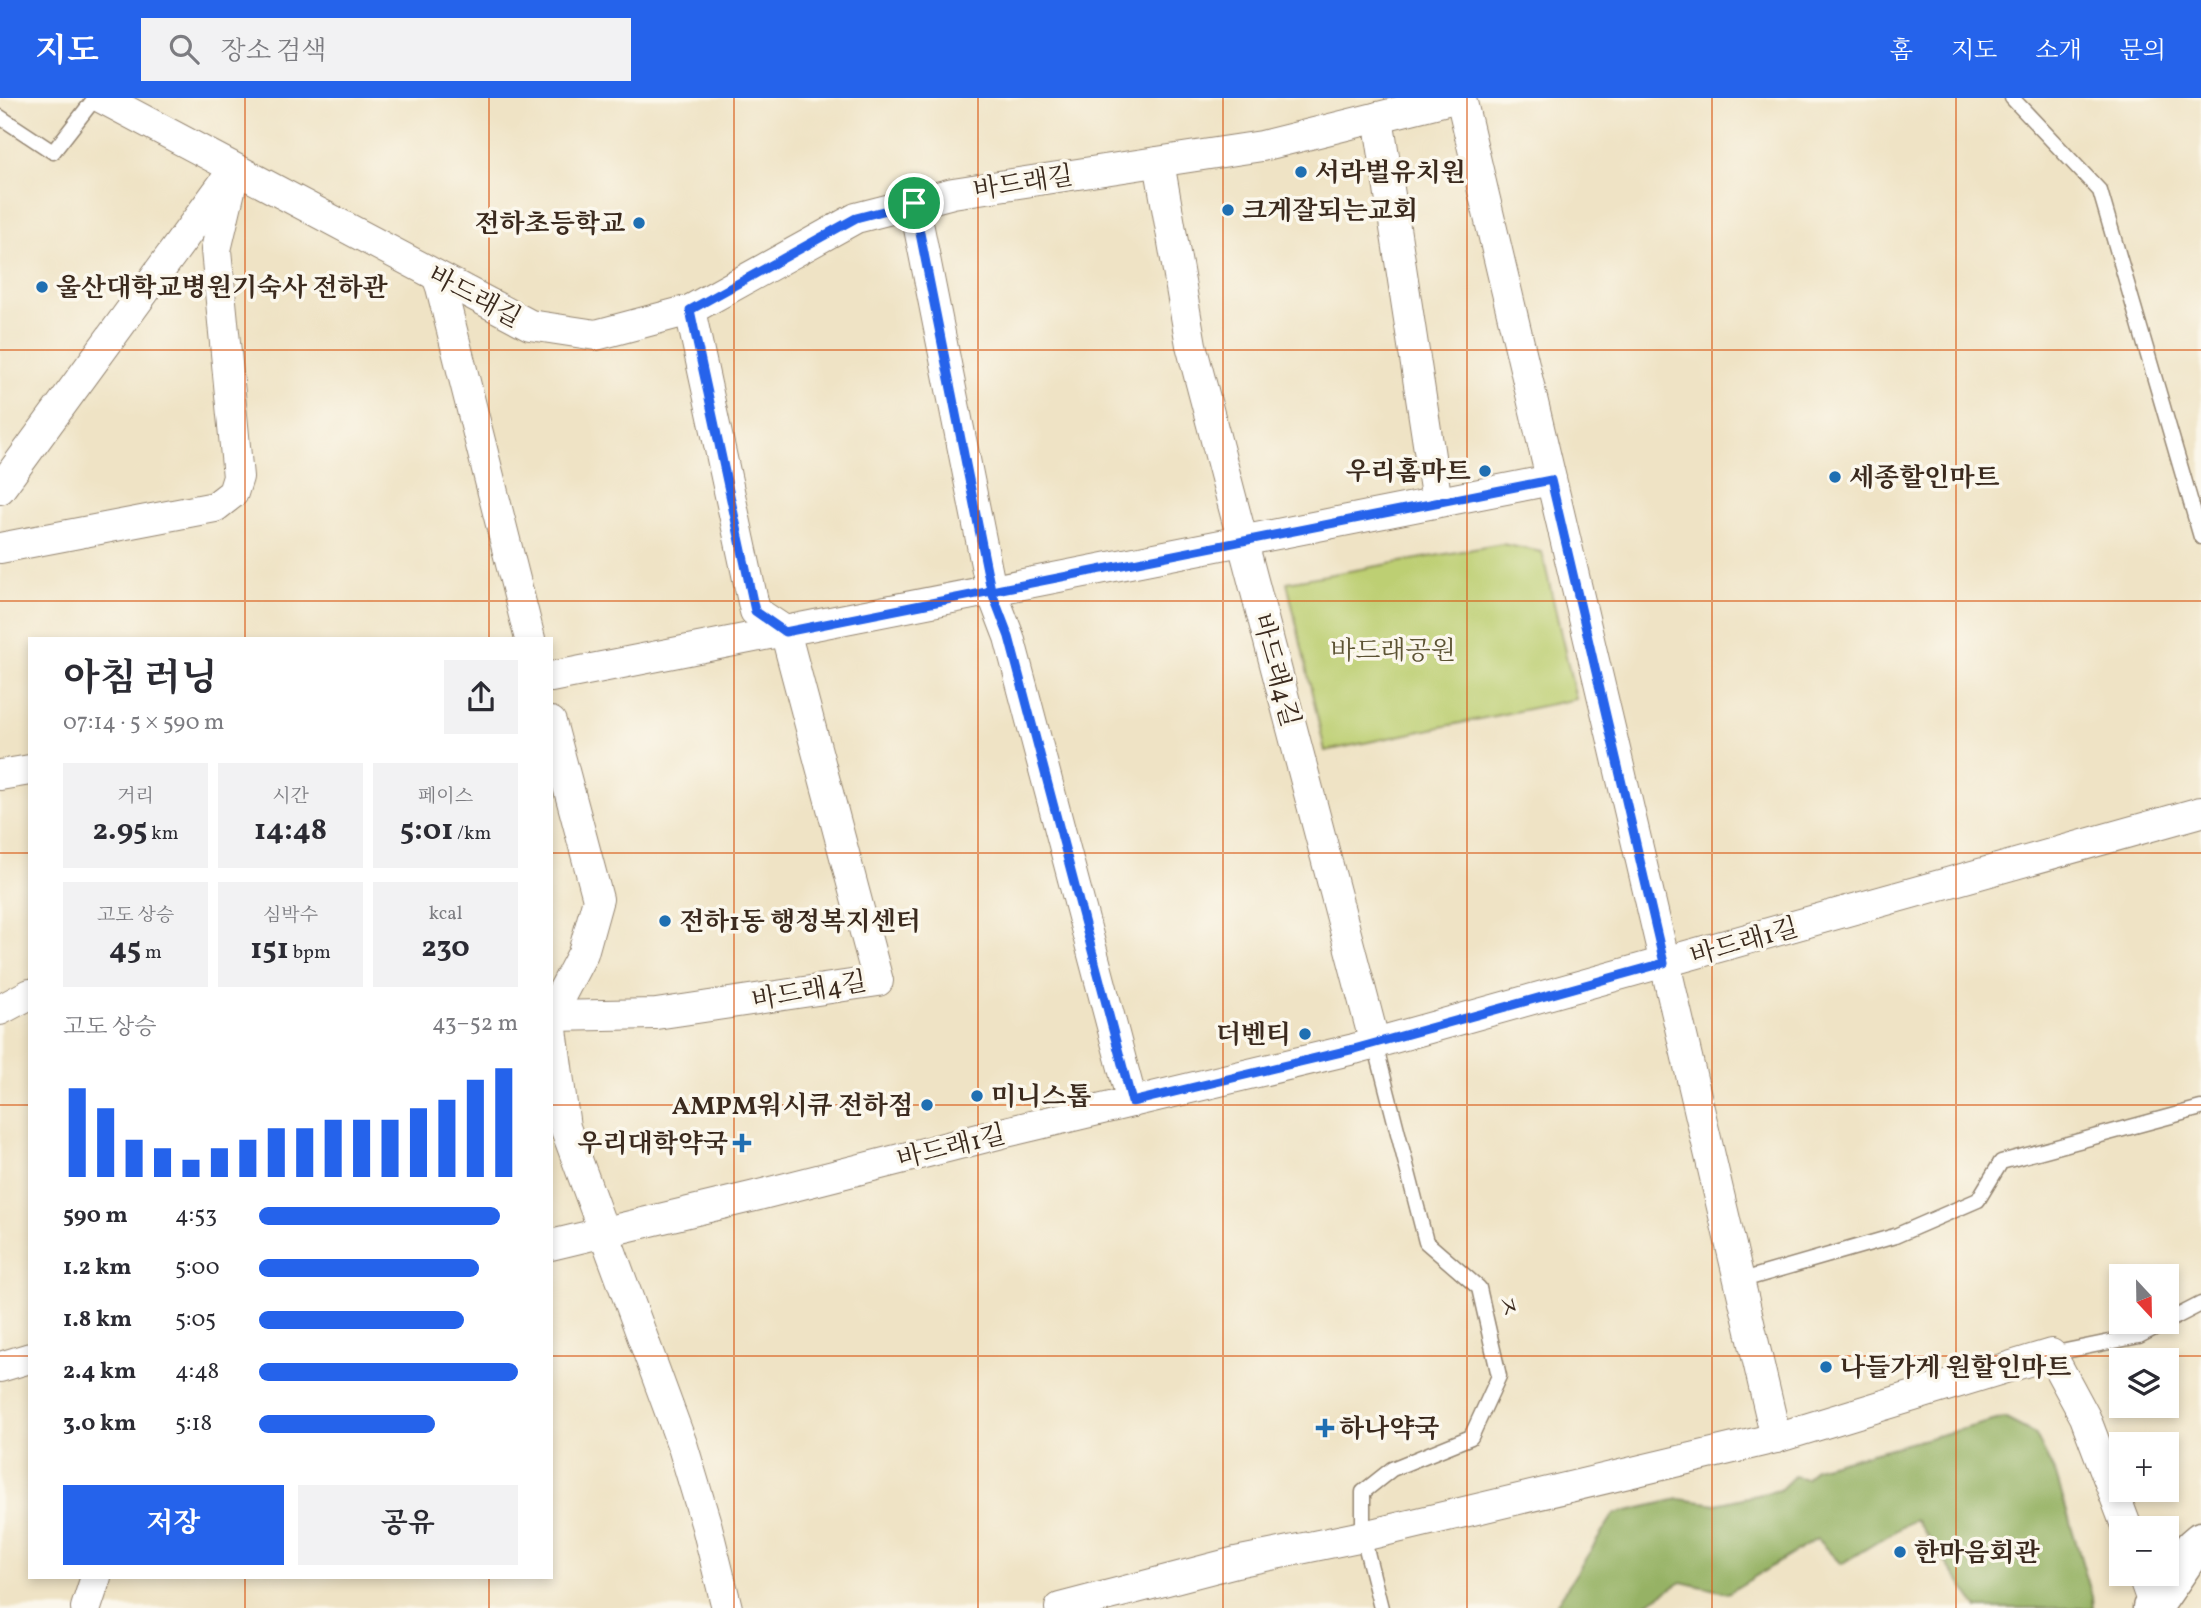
<!DOCTYPE html>
<html lang="ko">
<meta charset="utf-8">
<style>
:root{--surface:#fff;--page:#f2f2f3;--text:#2b2b33;--muted:#7c7c81;--accent:#2563eb}
body{margin:0;font-family:Vollkorn,"Noto Serif KR",serif;background:var(--page);color:var(--text);height:100vh;display:flex;flex-direction:column;font-size:26px;white-space:nowrap}
*{box-sizing:border-box;margin:0}
p{font-size:23px;color:var(--muted)}
.icon{flex:none;width:38px;height:38px;fill:none;stroke:currentColor;stroke-width:2;stroke-linecap:round;stroke-linejoin:round}
.map{position:relative;flex:1;overflow:hidden}
.sheet{position:absolute;left:28px;top:539px;width:525px;height:942px;display:flex;flex-direction:column;background:var(--surface);border-radius:0px;box-shadow:0 4px 10px #0003}
.sheet>*{flex:none}
.needle{width:46px;rotate:158deg}
.fabs{position:absolute;left:2109px;top:1166px;display:grid;gap:14px}
.fabs a{display:grid;place-items:center;width:70px;height:70px;border-radius:0px;background:var(--surface);box-shadow:0 4px 10px #0003;font-size:35px}
.pin{position:absolute;display:grid;place-items:center;width:60px;height:60px;color:#fff;margin:-30px;border:4px solid #fff;border-radius:50%;box-shadow:0 2px 7px #0007}
.round{display:grid;place-items:center;flex:none;width:74px;height:74px;border-radius:0px;background:var(--page)}
.headline{display:flex;align-items:center;justify-content:space-between;height:119px;padding:0 35px}
h1{font-size:38px;font-weight:700;line-height:52px}
.metrics{display:grid;grid-template-columns:repeat(3,1fr);gap:10px;height:119px;padding:7px 35px}
.metrics div{display:grid;align-content:center;border-radius:0px;background:var(--page);text-align:center}
.metrics b{font-size:30px;font-weight:700}
.metrics small{font-size:19px;font-weight:400}
.metrics p{font-size:19px}
.chart{height:196px;padding:14px 35px}
.chart p{display:flex;justify-content:space-between}
.chart svg{width:100%;height:126px;margin-top:7px;stroke:var(--accent);stroke-width:6}
.button{display:flex;gap:14px;margin-top:auto;padding:14px 35px}
.button a{flex:1;height:80px;border-radius:0px;background:var(--accent);color:#fff;font-size:28px;font-weight:700;line-height:80px;text-align:center}
.button a+a{background:var(--page);color:var(--text)}
ul{padding:0 35px;list-style:none;font-size:23px}
li{display:grid;grid-template-columns:112px 84px 1fr;align-items:center;height:52px}
li i{height:18px;border-radius:9px;background:var(--accent)}
header{display:flex;align-items:center;gap:42px;box-sizing:border-box;height:98px;padding:0 35px;background:var(--accent);color:#fff}
header strong{font-size:33px}
nav{display:flex;gap:38px;margin-inline-start:auto;font-size:24px}
.search{width:490px;height:63px;background:var(--page);display:flex;align-items:center;gap:18px;box-sizing:border-box;padding:0 24px;border-radius:0px;color:var(--muted);font-size:26px}
.map>svg:first-child{display:block}
</style>
<header>
<strong>지도</strong>
<div class="search"><svg class="icon" aria-label="search" viewBox="0 0 24 24"><circle cx="10" cy="10" r="6"/><path d="M15 15l6 6"/></svg>장소 검색</div>
<nav><a>홈</a><a>지도</a><a>소개</a><a>문의</a></nav>
</header>
<div class="map">
<svg width="2201" height="1510" viewBox="0 0 2201 1510">
<rect width="100%" height="100%" fill="#fbf7ec"/>
<filter id="ink" filterUnits="userSpaceOnUse"><feTurbulence type="fractalNoise" baseFrequency=".0143" numOctaves="2"/><feDisplacementMap in="SourceGraphic" scale="14" xChannelSelector="R" yChannelSelector="G"/><feConvolveMatrix kernelMatrix="1 2 1 2 8 2 1 2 1" color-interpolation-filters="sRGB"/></filter>
<filter id="wash" filterUnits="userSpaceOnUse"><feTurbulence type="fractalNoise" baseFrequency=".00686" numOctaves="4" result="noise"/><feDisplacementMap in="SourceGraphic" scale="28" xChannelSelector="R" yChannelSelector="G"/><feGaussianBlur stdDeviation="1.57" result="paint"/><feColorMatrix in="noise" values="0 0 0 0 0 0 0 0 0 0 0 0 0 0 0 0 0 1.4 0 .05"/><feComposite in="paint" operator="in"/></filter>
<g filter="url(#wash)">
<rect width="100%" height="100%" fill="#efe3c5"/>
<!-- green -->
<polygon fill="#bdcf73" stroke="#7c7c48" stroke-width="2" points="1502,446 1542,454 1576,601 1325,653 1287,484"/>
<!-- forest -->
<polygon fill="#96b265" stroke="#686e42" stroke-width="2" points="2004,1320 2035,1336 2056,1377 2092,1498 2093,1510 1978,1510 1915,1421 1841,1466 1817,1441 1728,1495 1682,1484 1647,1505 1641,1510 1554,1510 1614,1416 1679,1401 1716,1406 1780,1392 1794,1378 1806,1381 1815,1370"/>
</g>
<g filter="url(#ink)">
<g fill="none" stroke-linecap="round" stroke-linejoin="round">
<defs>
<g id="service">
<polyline points="2012,0 2100,93 2201,439"/>
<polyline points="0,19 53,54 95,0"/>
<polyline points="1375,946 1426,1144 1479,1190 1499,1278 1471,1339 1392,1371 1363,1394 1363,1438 1381,1510"/>
<polyline points="1739,1183 1895,1138 1978,1102 2001,1064 2201,1010"/>
<polyline points="2051,1256 2139,1238 2201,1206"/>
</g>
<g id="minor">
<polyline points="102,0 530,227 596,237 690,212 856,120 953,95 1262,48 1455,0"/>
<polyline points="1461,0 1609,626 1776,1340"/>
<polyline points="1378,19 1437,404"/>
<polyline points="1159,64 1191,247 1375,946"/>
<polyline points="914,105 991,492 1009,539 1132,1004"/>
<polyline points="437,178 441,189 530,541"/>
<polyline points="690,212 755,513 785,533"/>
<polyline points="0,391 226,82"/>
<polyline points="0,450 215,409 233,395 238,379 216,152 235,71"/>
<polyline points="551,579 1551,382"/>
<polyline points="551,624 598,801 583,855 551,916"/>
<polyline points="0,677 30,672"/>
<polyline points="0,912 30,896"/>
<polyline points="551,918 656,916 878,883 785,533"/>
<polyline points="551,924 565,1029 683,1349 707,1429 727,1510"/>
<polyline points="551,1147 755,1098 1006,1034 1354,951 2201,714"/>
<polyline points="0,1269 30,1260"/>
<polyline points="2142,1475 2153,1506"/>
<polyline points="86,1510 96,1479"/>
<polyline points="1060,1510 1236,1464 1363,1438 1776,1340 2051,1256 2085,1319 2127,1430"/>
</g>
<polyline id="secondary" points="2152,1510 2194,1449 2201,1443"/>
</defs>
<!-- service casing -->
<use href="#service" stroke="#958672" stroke-width="17"/>
<!-- minor casing -->
<use href="#minor" stroke="#958672" stroke-width="32"/>
<!-- secondary casing -->
<use href="#secondary" stroke="#958672" stroke-width="41"/>
<!-- service -->
<use href="#service" stroke="#fff" stroke-width="14"/>
<!-- minor -->
<use href="#minor" stroke="#fff" stroke-width="30"/>
<!-- secondary -->
<use href="#secondary" stroke="#fff" stroke-width="38"/>
</g>
</g>
<g fill="none" stroke-linecap="round" stroke-linejoin="round" filter="url(#ink)">
<defs>
<polyline id="route" points="914,105 991,492 1009,539 1132,1004 1354,951 1664,865 1551,382 785,534 755,513 690,212 856,120 914,105"/>
</defs>
<!-- route casing -->
<use href="#route" stroke="#fff" stroke-width="14"/>
<!-- route -->
<use href="#route" stroke="#2563eb" stroke-width="9"/>
</g>
<!-- grid -->
<path fill="none" stroke="#d7540e" stroke-width="2" stroke-opacity="0.55" d="M 245,0 L 245,541M 489,0 L 489,541M 734,0 L 734,1510M 978,0 L 978,1510M 1223,0 L 1223,1510M 1467,0 L 1467,1510M 1712,0 L 1712,1510M 1956,0 L 1956,1510M 0,252 L 2201,252M 0,503 L 2201,503M 0,755 L 30,755M 551,755 L 2201,755M 0,1007 L 30,1007M 551,1007 L 2201,1007M 0,1258 L 30,1258M 551,1258 L 2201,1258M 245,1479 L 245,1510M 489,1479 L 489,1510"/>
<!-- markers -->
<g fill="#1f6fb2" stroke="#fbf7ec" stroke-width="2.5">
<circle cx="1301" cy="74" r="7"/>
<circle cx="1228" cy="112" r="7"/>
<circle cx="639" cy="125" r="7"/>
<circle cx="42" cy="189" r="7"/>
<circle cx="1485" cy="373" r="7"/>
<circle cx="1835" cy="379" r="7"/>
<circle cx="665" cy="823" r="7"/>
<circle cx="1305" cy="936" r="7"/>
<circle cx="977" cy="998" r="7"/>
<circle cx="927" cy="1007" r="7"/>
<path d="M738.5 1034.5h7v7h7v7h-7v7h-7v-7h-7v-7h7z"/>
<circle cx="1826" cy="1269" r="7"/>
<path d="M1321.5 1319.5h7v7h7v7h-7v7h-7v-7h-7v-7h7z"/>
<circle cx="1900" cy="1454" r="7"/>
</g>
<g text-anchor="middle" stroke-width="7" stroke-linejoin="round" paint-order="stroke">
<!-- poi labels -->
<g font-size="26" font-weight="bold" fill="#3b2a1e" stroke="#fbf7ec" text-anchor="start">
<text x="1315" y="83">서라벌유치원</text>
<text x="1242" y="121">크게잘되는교회</text>
<text x="625" y="134" text-anchor="end">전하초등학교</text>
<text x="56" y="198">울산대학교병원기숙사 전하관</text>
<text x="1471" y="382" text-anchor="end">우리홈마트</text>
<text x="1849" y="388">세종할인마트</text>
<text x="679" y="832">전하1동 행정복지센터</text>
<text x="1291" y="945" text-anchor="end">더벤티</text>
<text x="991" y="1007">미니스톱</text>
<text x="913" y="1016" text-anchor="end">AMPM워시큐 전하점</text>
<text x="728" y="1054" text-anchor="end">우리대학약국</text>
<text x="1840" y="1278">나들가게 원할인마트</text>
<text x="1339" y="1339">하나약국</text>
<text x="1914" y="1463">한마음회관</text>
</g>
<!-- street labels -->
<g font-size="26" fill="#3b2a1e" stroke="#fbf7ec">
<text transform="translate(1023 84) rotate(-9)" y="9">바드래길</text>
<text transform="translate(475 198) rotate(28)" y="9">바드래길</text>
<text transform="translate(1277 572) rotate(75)" y="9">바드래4길</text>
<text transform="translate(1744 843) rotate(-16)" y="9">바드래1길</text>
<text transform="translate(809 892) rotate(-10)" y="9">바드래4길</text>
<text transform="translate(951 1048) rotate(-14)" y="9">바드래1길</text>
<text transform="translate(1508 1208) rotate(76)" y="9">ㅈ</text>
</g>
<!-- park labels -->
<g font-size="26" fill="#5c5333" stroke="#fbf7ec">
<text x="1393" y="561">바드래공원</text>
</g>
</g>
</svg>
<div class="fabs">
<a><svg class="needle" viewBox="-14 -14 28 28"><path d="M0-13l5 13h-10z" fill="#e53935"/><path d="M0 13l5-13h-10z" fill="#7c7c81"/></svg></a>
<a><svg class="icon" aria-label="layers" viewBox="0 0 24 24"><path d="M12 4l9 5-9 5-9-5zM3 14l9 5 9-5"/></svg></a>
<a>+</a>
<a>−</a>
</div>
<div class="pin" style="left:914px;top:105px;background:#1e9e55"><svg class="icon" aria-label="arrive" viewBox="0 0 24 24"><path d="M6 21V4h12l-3 4 3 4H6"/></svg></div>
<section class="sheet">
<div class="headline"><div><h1>아침 러닝</h1><p>07:14 · 5 × 590 m</p></div><a class="round"><svg class="icon" aria-label="share" viewBox="0 0 24 24"><path d="M12 15V3M7 8l5-5 5 5M5 13v7h14v-7"/></svg></a></div>
<div class="metrics">
<div><p>거리</p><b>2.95<small> km</small></b></div>
<div><p>시간</p><b>14:48</b></div>
<div><p>페이스</p><b>5:01<small> /km</small></b></div>
</div>
<div class="metrics">
<div><p>고도 상승</p><b>45<small> m</small></b></div>
<div><p>심박수</p><b>151<small> bpm</small></b></div>
<div><p>kcal</p><b>230</b></div>
</div>
<div class="chart"><p><span>고도 상승</span>43–52 m</p>
<svg viewBox="0 0 160 44" preserveAspectRatio="none"><path d="M5 44V13M15 44V20M25 44V31M35 44V34M45 44V38M55 44V34M65 44V31M75 44V27M85 44V27M95 44V24M105 44V24M115 44V24M125 44V20M135 44V17M145 44V10M155 44V6"/></svg>
</div>
<ul>
<li><b>590 m</b>4:53<i style="width:93%"></i></li>
<li><b>1.2 km</b>5:00<i style="width:85%"></i></li>
<li><b>1.8 km</b>5:05<i style="width:79%"></i></li>
<li><b>2.4 km</b>4:48<i style="width:100%"></i></li>
<li><b>3.0 km</b>5:18<i style="width:68%"></i></li>
</ul>
<div class="button"><a>저장</a><a>공유</a></div>
</section>
</div>
